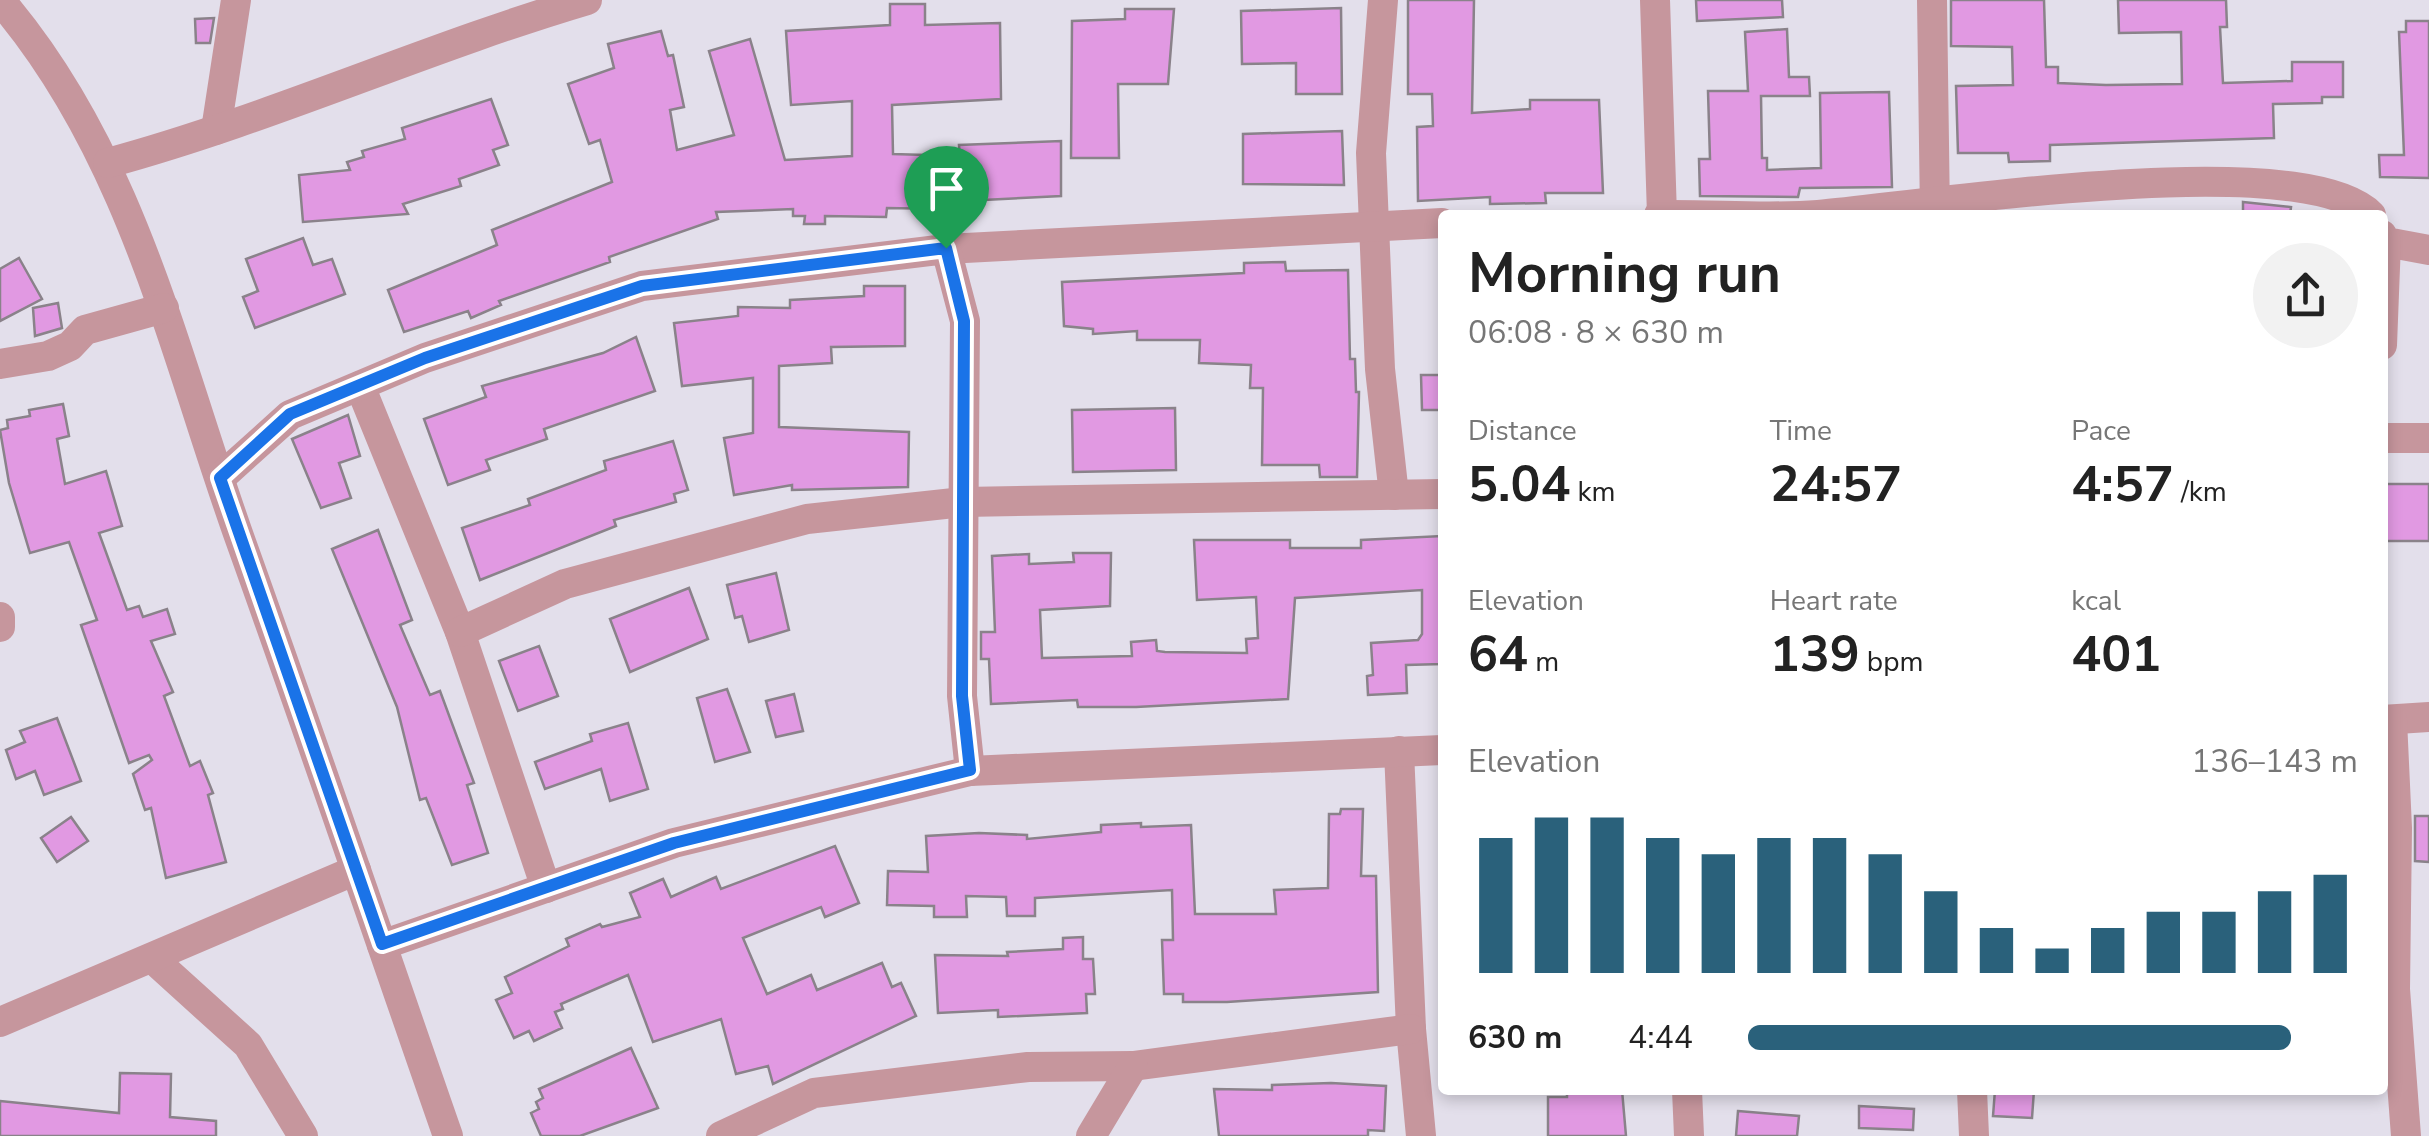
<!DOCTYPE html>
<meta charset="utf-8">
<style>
:root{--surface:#fff;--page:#f2f2f2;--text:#222;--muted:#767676;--accent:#2a617b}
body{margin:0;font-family:"Nunito Sans",sans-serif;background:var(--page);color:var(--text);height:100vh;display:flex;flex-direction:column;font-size:38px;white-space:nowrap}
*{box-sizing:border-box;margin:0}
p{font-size:32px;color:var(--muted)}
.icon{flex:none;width:55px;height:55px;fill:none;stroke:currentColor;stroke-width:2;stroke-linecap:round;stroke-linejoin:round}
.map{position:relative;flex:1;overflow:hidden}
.side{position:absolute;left:1438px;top:210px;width:950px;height:885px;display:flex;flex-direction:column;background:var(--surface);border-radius:10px;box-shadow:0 5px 15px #0003}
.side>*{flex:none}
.pin{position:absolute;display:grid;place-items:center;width:85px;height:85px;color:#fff;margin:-102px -42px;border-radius:50% 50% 50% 0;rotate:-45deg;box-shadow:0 0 10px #0007}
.pin .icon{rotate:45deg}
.round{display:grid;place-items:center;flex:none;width:105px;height:105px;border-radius:52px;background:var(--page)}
.head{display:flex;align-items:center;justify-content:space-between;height:170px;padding:0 30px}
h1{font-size:55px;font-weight:700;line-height:75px}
.metrics{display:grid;grid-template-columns:repeat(3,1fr);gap:15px;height:170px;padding:10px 30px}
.metrics div{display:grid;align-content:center}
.metrics b{font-size:50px;font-weight:700}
.metrics small{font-size:28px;font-weight:400}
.metrics p{font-size:28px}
.chart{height:280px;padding:20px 30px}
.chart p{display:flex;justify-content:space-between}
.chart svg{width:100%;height:180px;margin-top:10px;stroke:var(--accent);stroke-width:6}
ul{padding:0 30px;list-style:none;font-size:32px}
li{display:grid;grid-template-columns:160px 120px 1fr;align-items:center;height:75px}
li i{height:25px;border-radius:12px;background:var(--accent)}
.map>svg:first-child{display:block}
</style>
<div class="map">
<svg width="2429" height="1136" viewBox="0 0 2429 1136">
<rect width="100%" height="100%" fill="#e3dfeb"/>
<!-- building -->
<g fill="#e199e2" stroke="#8a828a" stroke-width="2.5">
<polygon points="1408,0 1474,0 1472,113 1530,109 1530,100 1599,100 1603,193 1545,193 1546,203 1490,204 1490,197 1418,201 1417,127 1433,126 1432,94 1408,94"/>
<polygon points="1696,0 1782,0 1783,17 1697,21"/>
<polygon points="1951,0 2044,0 2046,67 2058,67 2058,83 2106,85 2182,84 2181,32 2119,33 2118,0 2226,0 2227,27 2220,27 2223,83 2292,81 2292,62 2343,62 2343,97 2322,97 2322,103 2273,104 2274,138 2050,145 2050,161 2009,162 2008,153 1958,153 1956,86 2013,85 2012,47 1951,46"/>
<polygon points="890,4 925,4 925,25 1000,23 1001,99 892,105 893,154 960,156 959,145 1061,141 1061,196 944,202 944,209 887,208 886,217 825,216 825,224 804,224 805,216 793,216 793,209 716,212 718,219 609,257 610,262 499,301 501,305 471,318 468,311 404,332 388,290 497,245 492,230 612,182 600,140 589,144 568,84 614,68 608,44 661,31 668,56 673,55 684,107 670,110 677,150 734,135 709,51 750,39 785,160 852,156 852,101 791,105 786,31 890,25"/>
<polygon points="1341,8 1342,94 1296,94 1296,63 1242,64 1241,11"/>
<polygon points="1125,9 1174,9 1168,84 1118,84 1119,158 1071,158 1072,21 1125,19"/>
<polygon points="214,18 210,43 196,43 195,19"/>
<polygon points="2406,21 2429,21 2429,178 2380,177 2379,155 2404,155 2399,32 2406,32"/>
<polygon points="1787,29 1789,77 1809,77 1810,96 1761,96 1762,158 1767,158 1767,170 1821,168 1820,93 1889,92 1892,187 1800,188 1798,197 1700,196 1699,159 1710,159 1708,91 1748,91 1745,32"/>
<polygon points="491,99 508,145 493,150 499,165 459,179 461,186 403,204 408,214 303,222 299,175 350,170 347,162 364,157 362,151 405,139 402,128"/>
<polygon points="1342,131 1344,185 1243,184 1243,134"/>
<polygon points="2243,202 2291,207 2290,215 2243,215"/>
<polygon points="303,238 313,265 332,259 345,294 255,328 243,297 258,291 246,259"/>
<polygon points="19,258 42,299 0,321 0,269"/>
<polygon points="1285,262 1286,271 1348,270 1350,359 1355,359 1356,392 1359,392 1357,477 1320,477 1319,465 1262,465 1263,388 1250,388 1251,365 1199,363 1200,340 1137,340 1137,331 1093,334 1093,329 1064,326 1062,282 1244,273 1244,263"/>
<polygon points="864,286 905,286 905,346 831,347 832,363 779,366 779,427 909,432 908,487 792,490 792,485 734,495 724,438 753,433 753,378 682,386 674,323 738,316 738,307 790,308 790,300 864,296"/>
<polygon points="58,303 62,328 35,336 33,308"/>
<polygon points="636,337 655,391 544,429 547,439 486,460 490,470 448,485 424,419 486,397 482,386 603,353"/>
<polygon points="1421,375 1442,375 1442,410 1422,410"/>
<polygon points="63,404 69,436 57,439 65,484 106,471 122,526 99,533 127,610 139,606 143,617 167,609 175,634 151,641 173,692 164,696 190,766 200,761 213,793 208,795 226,862 166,878 151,808 145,810 133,774 152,760 149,755 129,763 81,625 97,620 69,542 30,553 9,483 0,430 8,428 7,420 30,416 29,410"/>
<polygon points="1175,408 1176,470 1073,472 1072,410"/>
<polygon points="348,415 360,456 339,463 351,498 321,508 292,439"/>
<polygon points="673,441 688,490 674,494 676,502 614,520 616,526 480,580 462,528 530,505 528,499 606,470 604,461"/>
<rect x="2382" y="484" width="47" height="57"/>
<polygon points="378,530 412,620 400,625 430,695 440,691 474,783 467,785 488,853 452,865 426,798 420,800 397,707 332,549"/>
<polygon points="1442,536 1442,664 1406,665 1407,693 1368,695 1367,676 1373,675 1371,643 1418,640 1422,634 1422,590 1295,598 1288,699 1136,707 1078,707 1077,700 991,704 989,659 981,659 981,632 995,632 992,556 1029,554 1029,564 1074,562 1073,553 1111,553 1110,606 1040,610 1042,658 1132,656 1131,642 1156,640 1157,651 1165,652 1247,653 1246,639 1258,638 1256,597 1197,600 1194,540 1290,540 1290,548 1361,548 1361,540"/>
<polygon points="776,573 789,630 749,642 742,616 735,618 727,585"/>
<polygon points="689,588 708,639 630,672 610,619"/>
<polygon points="539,646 558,696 518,711 499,661"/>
<polygon points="727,689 750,752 715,762 697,698"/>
<polygon points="794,694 803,731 776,737 766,701"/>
<polygon points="57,718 81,781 44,795 35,771 16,779 6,750 25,742 20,731"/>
<polygon points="628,723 648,789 610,801 601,769 545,789 535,762 592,741 590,734"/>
<polygon points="1341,809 1363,809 1361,876 1376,876 1378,992 1227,1002 1183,1002 1183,994 1164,994 1162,940 1173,940 1172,890 1035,898 1035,916 1007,916 1006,897 966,896 967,917 934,917 934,906 887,905 888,871 928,872 926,836 979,833 1027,835 1027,839 1101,832 1101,825 1141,823 1141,827 1191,825 1195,914 1276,914 1274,890 1328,888 1329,814 1340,814"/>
<polygon points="2415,816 2429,816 2429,862 2415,861"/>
<polygon points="71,817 88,841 57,862 41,838"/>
<polygon points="835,846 859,903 825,917 821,907 743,938 767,994 811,975 817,990 882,963 892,987 901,983 916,1016 773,1084 768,1066 736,1074 721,1019 653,1042 628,975 561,1004 563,1009 555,1012 562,1028 534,1041 529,1031 514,1038 496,1000 512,993 505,977 569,946 566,939 600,924 602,927 640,917 630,893 663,879 671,897 716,877 721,889"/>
<polygon points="1083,937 1083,959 1093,959 1095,994 1086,994 1087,1013 998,1017 998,1010 938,1013 935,955 1008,956 1007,952 1063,949 1063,938"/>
<polygon points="631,1048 658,1108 580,1136 541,1136 531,1113 539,1109 536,1102 543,1098 539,1089"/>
<polygon points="120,1073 171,1074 170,1117 216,1121 216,1136 0,1136 0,1101 119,1113"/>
<polygon points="1331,1083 1386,1086 1384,1131 1368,1130 1368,1136 1219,1136 1214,1089 1272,1090 1272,1085"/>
<polygon points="1567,1090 1622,1090 1626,1136 1548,1136 1548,1097 1567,1097"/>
<polygon points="1995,1090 2034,1090 2032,1118 1993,1116"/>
<polygon points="1859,1106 1914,1109 1913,1130 1859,1128"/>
<polygon points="1738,1111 1799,1116 1797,1136 1736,1136"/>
</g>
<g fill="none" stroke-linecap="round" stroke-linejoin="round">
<!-- minor -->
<g stroke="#c6969d" stroke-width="30">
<path d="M 0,0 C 133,155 174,355 241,542 C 312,740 379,938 448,1136"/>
<polyline points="1383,0 1371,153 1380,369 1394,495"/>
<polyline points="1655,0 1662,215"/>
<polyline points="1932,0 1935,215"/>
<polyline points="216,130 236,0"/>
<path d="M 108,163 C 270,119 425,48 587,0"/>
<path d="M 1659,215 C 1711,214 1766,219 1818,215 C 1922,206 2301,145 2371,215"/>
<polyline points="2382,235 2386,242 2429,250"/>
<polyline points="946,249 1442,223"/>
<polyline points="2382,345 2386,242"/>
<polyline points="0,364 48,356 70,346 85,330 164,308"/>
<polyline points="360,386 460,632 546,888"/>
<polyline points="2382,438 2429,438"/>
<polyline points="220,478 290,415 425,358 642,286 946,249 965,321 962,696 970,771"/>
<polyline points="0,617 0,627"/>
<polyline points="460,632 565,584 807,519 963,502 1442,494"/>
<polyline points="2382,720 2429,717"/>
<polyline points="2392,720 2397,828 2395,989 2406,1136"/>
<polyline points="1399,751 1411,1029 1421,1136"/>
<polyline points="382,945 674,843 970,771 1442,750"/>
<polyline points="153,959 248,1045 303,1136"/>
<polyline points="0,1022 356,870"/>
<polyline points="1687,1090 1689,1136"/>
<polyline points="1972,1090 1974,1136"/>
<polyline points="721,1136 814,1093 1028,1067 1133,1066 1411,1029"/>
<polyline points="1091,1136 1133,1066"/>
</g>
</g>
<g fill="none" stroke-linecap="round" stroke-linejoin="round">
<defs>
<polygon id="route" points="946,248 964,321 962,696 970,770 674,843 382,944 220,478 290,414 425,358 642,286"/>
</defs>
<!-- route casing -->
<use href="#route" stroke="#fff" stroke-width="20"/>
<!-- route -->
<use href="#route" stroke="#1a73e8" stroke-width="12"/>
</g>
</svg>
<div class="pin" style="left:946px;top:248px;background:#1e9e55"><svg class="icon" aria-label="arrive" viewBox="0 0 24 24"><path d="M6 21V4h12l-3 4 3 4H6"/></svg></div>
<section class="side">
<div class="head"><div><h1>Morning run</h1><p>06:08 · 8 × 630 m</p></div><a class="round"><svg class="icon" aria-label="share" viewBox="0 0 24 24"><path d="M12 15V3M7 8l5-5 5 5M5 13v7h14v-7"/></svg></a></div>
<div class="metrics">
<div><p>Distance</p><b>5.04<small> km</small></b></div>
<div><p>Time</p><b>24:57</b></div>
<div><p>Pace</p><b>4:57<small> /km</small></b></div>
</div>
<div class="metrics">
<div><p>Elevation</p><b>64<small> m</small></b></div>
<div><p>Heart rate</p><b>139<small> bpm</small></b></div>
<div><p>kcal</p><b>401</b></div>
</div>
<div class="chart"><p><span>Elevation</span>136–143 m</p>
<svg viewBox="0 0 160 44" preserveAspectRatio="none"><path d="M5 44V11M15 44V6M25 44V6M35 44V11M45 44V15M55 44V11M65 44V11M75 44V15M85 44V24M95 44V33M105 44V38M115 44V33M125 44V29M135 44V29M145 44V24M155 44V20"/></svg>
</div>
<ul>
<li><b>630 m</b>4:44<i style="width:89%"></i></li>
</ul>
</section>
</div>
